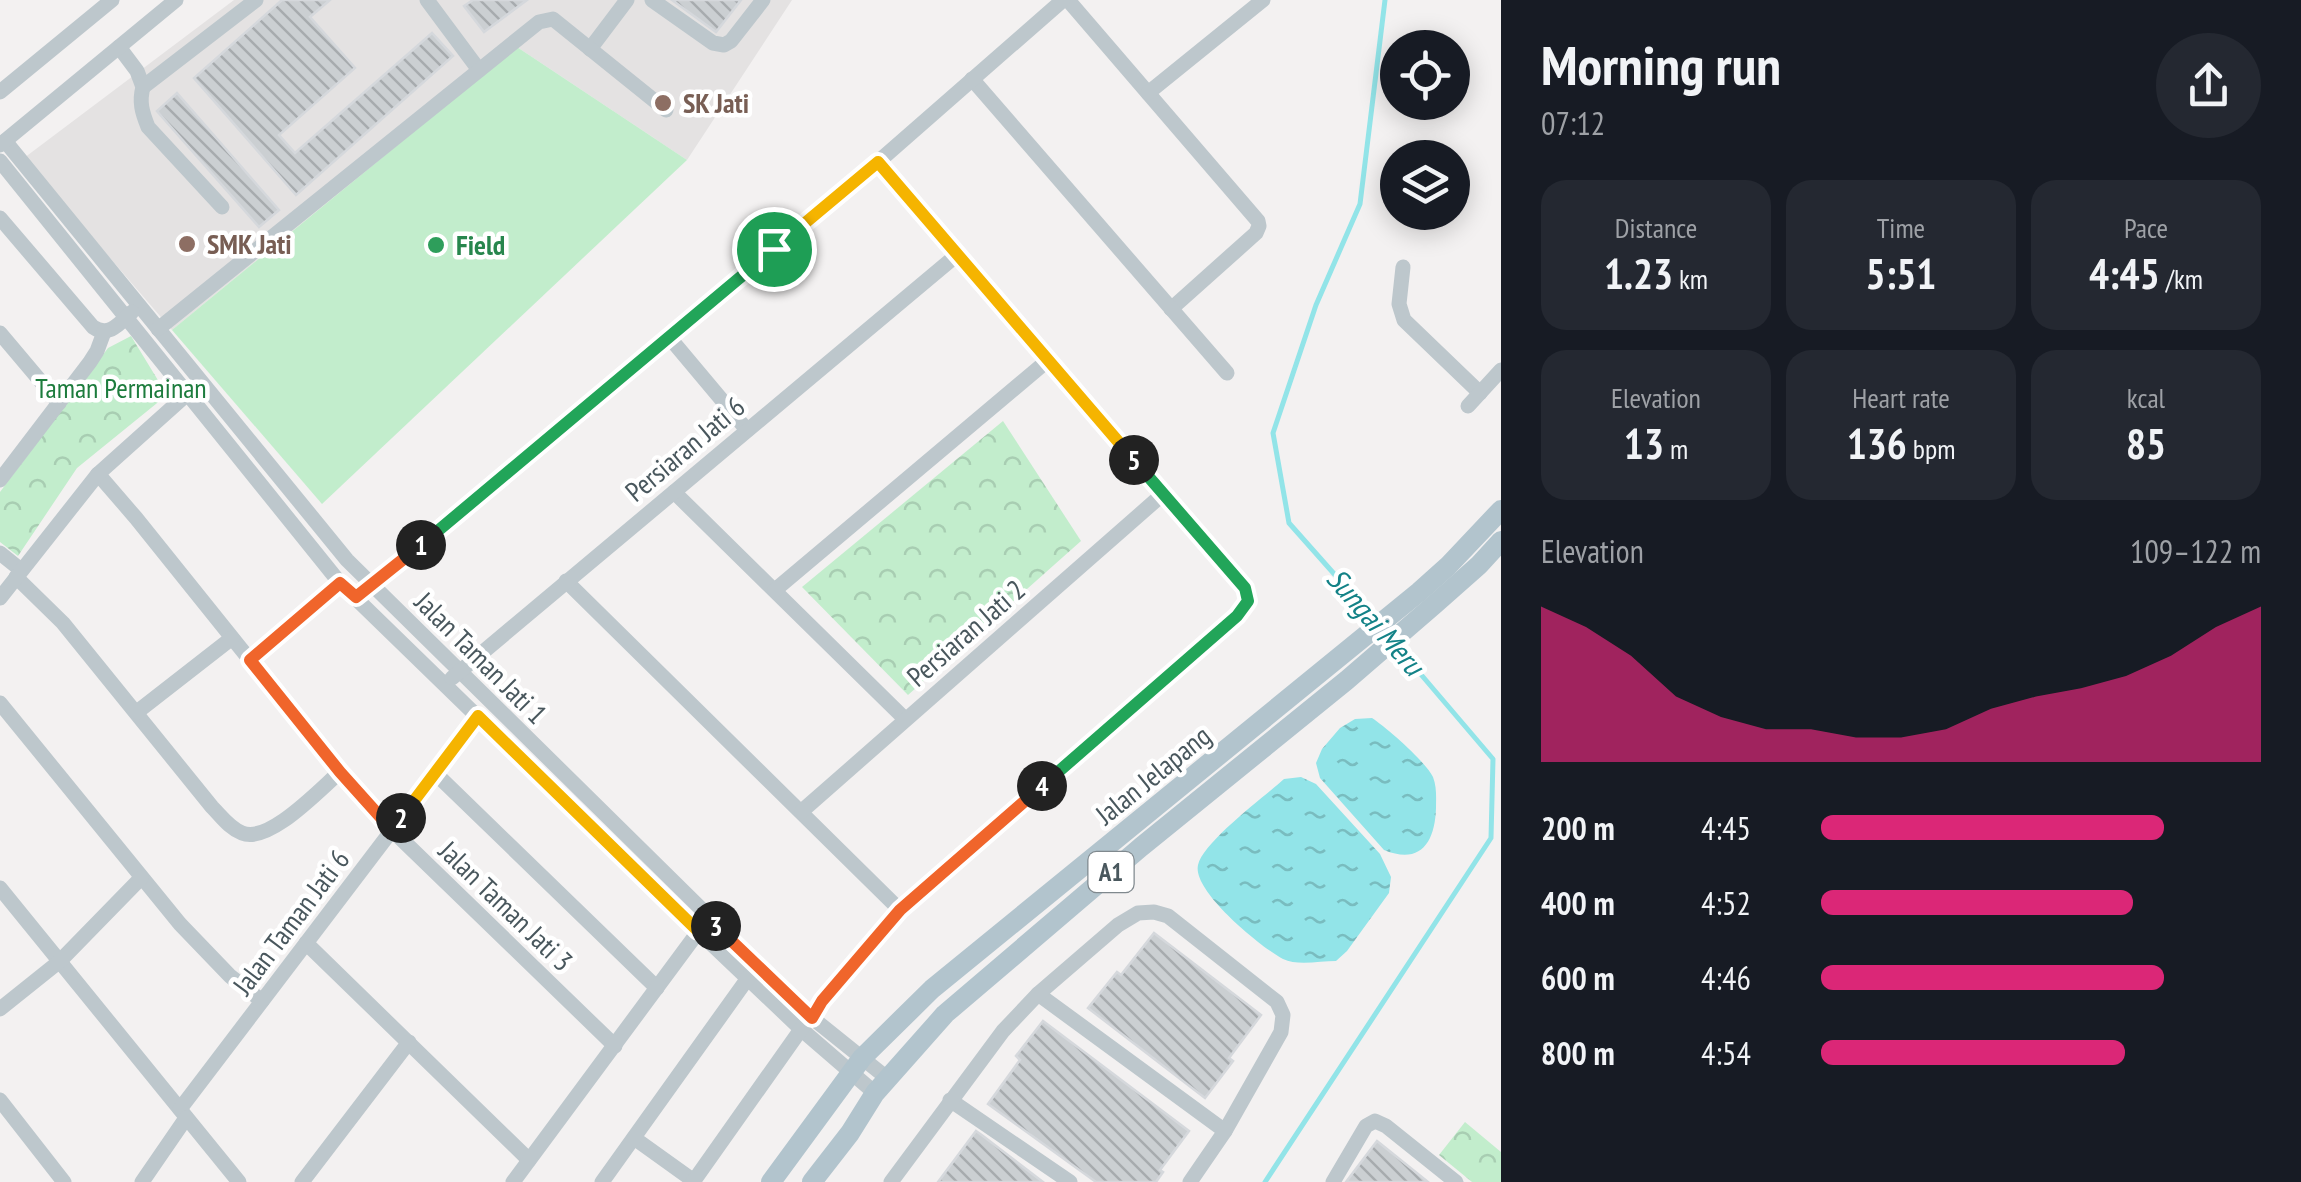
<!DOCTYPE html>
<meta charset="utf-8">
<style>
:root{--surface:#171b24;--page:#242831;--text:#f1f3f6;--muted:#9ea1a6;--accent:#db2777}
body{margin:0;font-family:"PT Sans Narrow",sans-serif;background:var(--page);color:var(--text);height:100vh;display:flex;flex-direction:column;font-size:38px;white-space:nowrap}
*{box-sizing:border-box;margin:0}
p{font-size:32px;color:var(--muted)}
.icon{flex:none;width:55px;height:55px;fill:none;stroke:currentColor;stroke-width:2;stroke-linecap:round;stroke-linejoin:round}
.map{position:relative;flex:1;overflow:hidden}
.sheet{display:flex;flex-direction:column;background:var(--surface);width:800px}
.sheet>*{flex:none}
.buttons{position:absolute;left:1380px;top:30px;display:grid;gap:20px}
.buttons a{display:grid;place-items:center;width:90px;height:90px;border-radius:50%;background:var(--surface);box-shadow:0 5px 25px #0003;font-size:50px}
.pin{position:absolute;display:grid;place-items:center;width:85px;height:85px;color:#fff;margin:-42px;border:5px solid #fff;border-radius:50%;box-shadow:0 2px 10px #0007}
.km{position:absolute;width:50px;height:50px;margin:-25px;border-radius:50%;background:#222;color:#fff;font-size:28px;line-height:50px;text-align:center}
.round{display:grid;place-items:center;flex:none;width:105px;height:105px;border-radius:52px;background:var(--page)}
.overview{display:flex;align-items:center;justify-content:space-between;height:170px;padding:0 40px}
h1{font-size:55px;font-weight:700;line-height:75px}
.metrics{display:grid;grid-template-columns:repeat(3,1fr);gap:15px;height:170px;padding:10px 40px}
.metrics div{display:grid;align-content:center;border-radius:25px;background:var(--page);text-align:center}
.metrics b{font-size:42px;font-weight:700}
.metrics small{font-size:28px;font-weight:400}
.metrics p{font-size:28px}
.chart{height:280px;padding:20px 40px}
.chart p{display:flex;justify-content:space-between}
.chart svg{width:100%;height:180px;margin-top:10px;fill:var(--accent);opacity:.7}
ul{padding:0 40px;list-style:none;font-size:32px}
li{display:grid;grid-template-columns:160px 120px 1fr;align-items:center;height:75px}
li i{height:25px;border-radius:12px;background:var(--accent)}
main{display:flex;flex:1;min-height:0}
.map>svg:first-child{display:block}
</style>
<main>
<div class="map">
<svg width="1501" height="1182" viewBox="0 0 1501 1182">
<defs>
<pattern id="park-crowns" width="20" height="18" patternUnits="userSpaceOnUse" patternTransform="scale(2.5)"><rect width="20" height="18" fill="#c2edcc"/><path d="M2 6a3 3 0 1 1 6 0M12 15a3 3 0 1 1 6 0" fill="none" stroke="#a8cdb2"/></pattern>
<pattern id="water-ripples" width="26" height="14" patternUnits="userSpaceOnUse" patternTransform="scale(2.5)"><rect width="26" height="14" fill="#92e4e8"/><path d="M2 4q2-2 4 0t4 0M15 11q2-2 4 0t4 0" fill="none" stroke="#79bcbf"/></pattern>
<pattern id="building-back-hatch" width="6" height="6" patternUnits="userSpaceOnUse" patternTransform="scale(2.5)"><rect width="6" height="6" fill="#cbcfd2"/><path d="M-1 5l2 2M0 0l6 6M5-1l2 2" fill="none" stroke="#a7abae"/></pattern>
</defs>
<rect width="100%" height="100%" fill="#f3f1f1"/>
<!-- education -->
<polygon fill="#e4e2e2" points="234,0 792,0 687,160 517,47 172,330 24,158"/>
<!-- park -->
<g fill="url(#park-crowns)">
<polygon points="131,336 167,395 77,468 18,556 0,542 0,492 108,348"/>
<polygon points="1003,421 1081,541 908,695 802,587"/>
<polygon points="1465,1122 1501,1152 1501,1182 1472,1182 1439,1155"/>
</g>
<!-- garden -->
<polygon fill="#c2edcc" points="517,47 687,160 322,504 172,330"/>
<!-- water -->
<g fill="url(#water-ripples)">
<path d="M 1372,718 C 1387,728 1425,761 1433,777 C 1437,787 1436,799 1436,808 C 1435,843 1420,865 1384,850 L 1320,778 L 1316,763 L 1322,749 L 1340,728 L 1355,719 Z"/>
<path d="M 1301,777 L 1316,784 L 1380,854 L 1391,877 L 1389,893 L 1347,951 L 1336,961 C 1320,961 1297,966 1283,959 C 1261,947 1192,891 1198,865 C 1203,842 1264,797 1284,779 Z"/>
</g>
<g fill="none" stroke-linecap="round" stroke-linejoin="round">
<!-- stream -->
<g stroke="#92e4e8" stroke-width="5">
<polyline points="1375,620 1289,523 1273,433 1316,305 1360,204 1385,0"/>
<polyline points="1265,1182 1491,838 1493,759 1395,644"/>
</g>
</g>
<!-- building -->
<g fill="url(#building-back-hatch)" stroke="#d5d8dc" stroke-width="2.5">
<polygon points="282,0 330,0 310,17 355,68 279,135 295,153 432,33 453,56 296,195 194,78"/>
<polygon points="473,0 527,0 484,32 464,6"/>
<polygon points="672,0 741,0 716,32"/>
<polygon points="177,93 279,210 259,227 157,111"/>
<polygon points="1154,933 1261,1015 1229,1058 1233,1061 1205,1098 1088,1008 1117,972 1121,975"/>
<polygon points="1043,1021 1189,1131 1160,1170 1163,1172 1156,1182 1096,1182 988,1104 1020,1060 1016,1056"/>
<polygon points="976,1131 983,1136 1043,1182 938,1182"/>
<polygon points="1377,1141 1428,1182 1346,1182"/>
</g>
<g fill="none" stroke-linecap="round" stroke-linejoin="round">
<!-- minor -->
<g stroke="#bdc7cc" stroke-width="15">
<polyline points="427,0 479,70"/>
<polyline points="652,0 713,43 724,45 731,41 763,0"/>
<polyline points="1068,0 1258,221 1259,226 1256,233 1171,309"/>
<path d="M 119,47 L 137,71 L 143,87 C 139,102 142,112 148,127 L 222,207"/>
<polyline points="590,49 627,0"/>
<polyline points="972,79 1227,373"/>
<polyline points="143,87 256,0"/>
<polyline points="0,92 112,0"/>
<polyline points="1148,93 1263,0"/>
<polyline points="5,141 347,560 811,1017 887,1078"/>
<polyline points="0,145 176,0"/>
<polyline points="0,161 340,583 698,931 802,1030 875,1093"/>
<path d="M 0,218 L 93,327 C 109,338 120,323 132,312"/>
<polyline points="1403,267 1399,304 1404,320 1480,393"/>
<polyline points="158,329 539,22 553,19 666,110"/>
<polyline points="0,333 59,403"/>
<polyline points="669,337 747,430"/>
<polyline points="1468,406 1501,370"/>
<polyline points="98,474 136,518 340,772 392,830 615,1046"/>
<polyline points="0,480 90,362 97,351 104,332"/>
<polyline points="674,492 905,719"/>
<polyline points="0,553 21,570"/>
<path d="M 16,577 L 63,623 L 212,807 C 221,816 229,828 242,833 C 269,844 319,790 340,772"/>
<polyline points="566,581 900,910"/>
<polyline points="368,589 878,162 1063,0"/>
<polyline points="775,590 1047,361"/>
<polyline points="0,598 98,474 194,388"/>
<polyline points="250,660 340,583"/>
<polyline points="452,678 958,254"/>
<polyline points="0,703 180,924 230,976 262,1001"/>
<polyline points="137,712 232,638"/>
<polyline points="435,773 657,988"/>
<polyline points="802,811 1163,494"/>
<polyline points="0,888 239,1182"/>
<polyline points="306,943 529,1160"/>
<polyline points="1038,994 1225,1131"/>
<polyline points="0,1009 60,961 141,878"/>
<polyline points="0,1100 64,1182"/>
<polyline points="950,1100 1070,1182"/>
<polyline points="180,1109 478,717"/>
<polyline points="634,1138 694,1181"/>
<polyline points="142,1182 186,1118"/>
<polyline points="302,1182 409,1042"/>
<polyline points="513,1182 704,924"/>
<polyline points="602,1182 748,978"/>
<polyline points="693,1182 821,1001 900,910 1237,616 1248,601 1245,588 1047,361 878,162"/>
<polyline points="891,1182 1003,1031 1038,994 1118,925 1138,913 1154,912 1168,916 1277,1002 1283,1015 1281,1032 1225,1131 1190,1182"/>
<polyline points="1333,1182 1366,1126 1375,1121 1386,1126 1456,1182"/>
</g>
<!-- major -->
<g stroke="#b2c4cd" stroke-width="20">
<polyline points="771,1182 862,1058 932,989 1419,592 1448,566 1501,510"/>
<polyline points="812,1182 850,1133 875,1093 945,1014 1141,847 1347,680 1435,604 1479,565 1501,541"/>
</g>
</g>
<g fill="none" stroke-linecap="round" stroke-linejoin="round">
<defs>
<polyline id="split-1" points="421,545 774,249"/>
<polyline id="split-2" points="401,818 392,830 340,772 250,660 340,583 356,597 421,545"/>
<polyline id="split-3" points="401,818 478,716 698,931 709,919 716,926"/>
<polyline id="split-4" points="716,926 812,1018 822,1001 900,910 1042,786"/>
<polyline id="split-5" points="1042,786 1237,616 1248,601 1245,588 1134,460"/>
<polyline id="split-6" points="774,249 878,162 1134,460"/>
</defs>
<!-- split-1 casing -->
<use href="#split-1" stroke="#fff" stroke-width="20"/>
<!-- split-2 casing -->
<use href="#split-2" stroke="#fff" stroke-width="20"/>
<!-- split-3 casing -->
<use href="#split-3" stroke="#fff" stroke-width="20"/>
<!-- split-4 casing -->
<use href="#split-4" stroke="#fff" stroke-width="20"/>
<!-- split-5 casing -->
<use href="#split-5" stroke="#fff" stroke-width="20"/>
<!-- split-6 casing -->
<use href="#split-6" stroke="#fff" stroke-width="20"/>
<!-- split-1 -->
<use href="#split-1" stroke="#22a559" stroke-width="12"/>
<!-- split-2 -->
<use href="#split-2" stroke="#f0652b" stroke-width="12"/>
<!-- split-3 -->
<use href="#split-3" stroke="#f5b400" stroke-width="12"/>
<!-- split-4 -->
<use href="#split-4" stroke="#f0652b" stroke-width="12"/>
<!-- split-5 -->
<use href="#split-5" stroke="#22a559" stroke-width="12"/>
<!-- split-6 -->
<use href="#split-6" stroke="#f5b400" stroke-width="12"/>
</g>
<!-- markers -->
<g fill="#8d6e63" stroke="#fff" stroke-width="4">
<circle cx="663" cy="103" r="10"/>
<circle cx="187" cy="244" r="10"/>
</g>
<circle fill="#2e9e5b" stroke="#fff" stroke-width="4" cx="436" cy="245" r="10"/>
<g text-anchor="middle" stroke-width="9" stroke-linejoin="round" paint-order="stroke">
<!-- shield labels -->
<rect fill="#fff" stroke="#80898e" stroke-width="2.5" x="1088.5" y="852" width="45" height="40" rx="8"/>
<g font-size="25" font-weight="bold" fill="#49575d">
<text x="1111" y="881">A1</text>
</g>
<!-- education labels -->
<g font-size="28" font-weight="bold" fill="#785e54" stroke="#fff" text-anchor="start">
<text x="683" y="113">SK Jati</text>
<text x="207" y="254">SMK Jati</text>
</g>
<!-- leisure labels -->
<g font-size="28" font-weight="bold" fill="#27864d" stroke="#fff" text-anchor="start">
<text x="456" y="255">Field</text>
</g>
<!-- park labels -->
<g font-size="28" fill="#1d7c3d" stroke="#fff">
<text x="121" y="398">Taman Permainan</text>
</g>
<!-- street labels -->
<g font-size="28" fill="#49575d" stroke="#fff">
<text transform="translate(685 449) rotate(-40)" y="10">Persiaran Jati 6</text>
<text transform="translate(966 633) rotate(-41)" y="10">Persiaran Jati 2</text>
<text transform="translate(481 658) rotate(45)" y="10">Jalan Taman Jati 1</text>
<text transform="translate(1153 775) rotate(-39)" y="10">Jalan Jelapang</text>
<text transform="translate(506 906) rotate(44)" y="10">Jalan Taman Jati 3</text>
<text transform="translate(291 922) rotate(-53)" y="10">Jalan Taman Jati 6</text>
</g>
<!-- water labels -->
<g font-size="30" font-style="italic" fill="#138287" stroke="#fff">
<text transform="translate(1375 622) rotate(49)" y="10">Sungai Meru</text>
</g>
</g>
</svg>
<div class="buttons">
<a><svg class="icon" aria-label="locate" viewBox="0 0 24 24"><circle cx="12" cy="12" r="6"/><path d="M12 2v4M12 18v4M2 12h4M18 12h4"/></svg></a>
<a><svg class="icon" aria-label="layers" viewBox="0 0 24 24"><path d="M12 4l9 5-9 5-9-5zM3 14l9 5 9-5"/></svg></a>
</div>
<div class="pin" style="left:774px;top:249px;background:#1e9e55"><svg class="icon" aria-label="arrive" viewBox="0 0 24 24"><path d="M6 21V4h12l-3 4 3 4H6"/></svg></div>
<b class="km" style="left:421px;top:545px">1</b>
<b class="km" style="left:401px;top:818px">2</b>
<b class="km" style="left:716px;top:926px">3</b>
<b class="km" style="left:1042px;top:786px">4</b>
<b class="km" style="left:1134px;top:460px">5</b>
</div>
<section class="sheet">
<div class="overview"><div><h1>Morning run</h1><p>07:12</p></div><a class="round"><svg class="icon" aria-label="share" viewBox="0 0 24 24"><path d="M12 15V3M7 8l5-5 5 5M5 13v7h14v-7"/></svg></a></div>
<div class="metrics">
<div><p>Distance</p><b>1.23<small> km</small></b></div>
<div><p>Time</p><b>5:51</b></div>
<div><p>Pace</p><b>4:45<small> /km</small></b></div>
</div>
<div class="metrics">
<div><p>Elevation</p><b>13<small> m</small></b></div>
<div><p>Heart rate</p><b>136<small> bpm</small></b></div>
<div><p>kcal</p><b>85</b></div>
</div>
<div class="chart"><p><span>Elevation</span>109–122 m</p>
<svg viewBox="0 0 160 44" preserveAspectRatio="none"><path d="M0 44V6L10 11L20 18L30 28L40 33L50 36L60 36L70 38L80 38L90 36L100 31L110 28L120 26L130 23L140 18L150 11L160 6V44z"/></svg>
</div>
<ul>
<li><b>200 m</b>4:45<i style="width:78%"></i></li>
<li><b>400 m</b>4:52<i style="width:71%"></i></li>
<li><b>600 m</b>4:46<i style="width:78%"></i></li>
<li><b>800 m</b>4:54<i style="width:69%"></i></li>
</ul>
</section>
</main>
